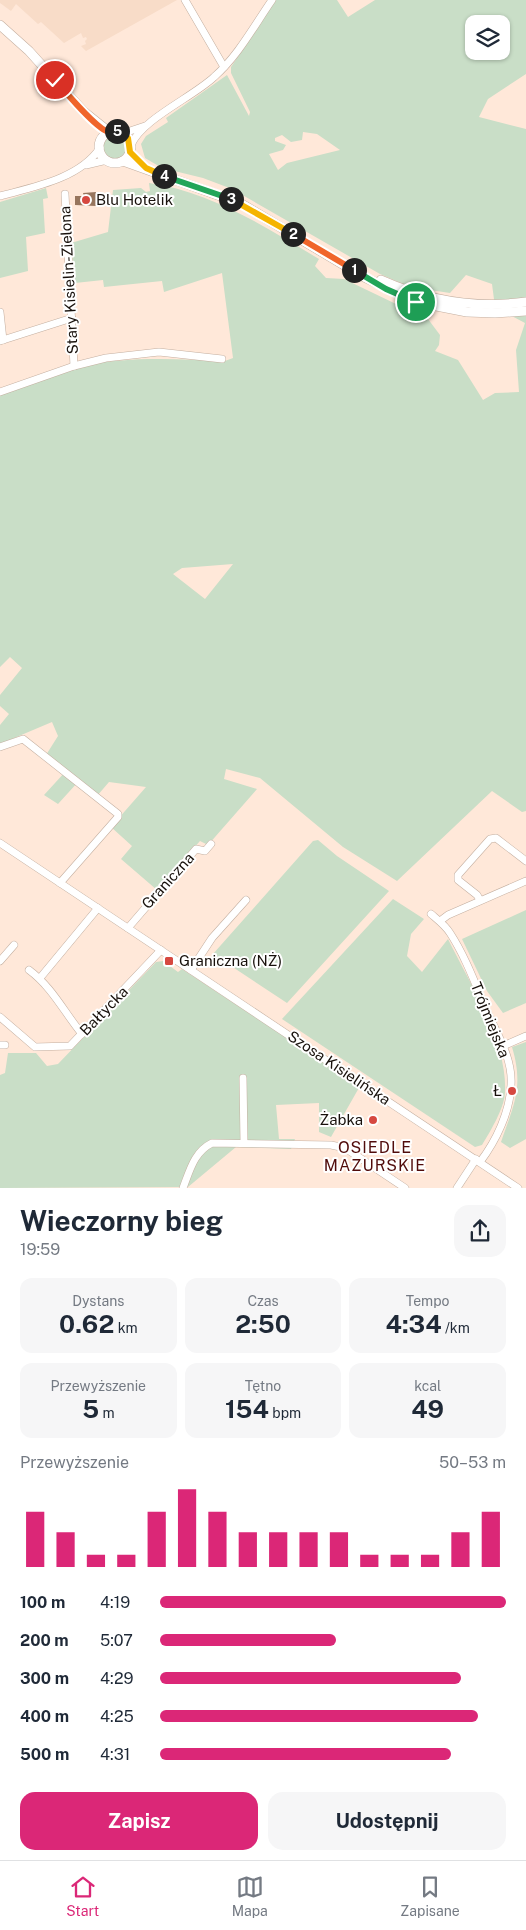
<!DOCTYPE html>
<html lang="pl">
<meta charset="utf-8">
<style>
:root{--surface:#fff;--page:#f6f6f7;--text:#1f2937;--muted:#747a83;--line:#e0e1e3;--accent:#db2777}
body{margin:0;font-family:"Public Sans",sans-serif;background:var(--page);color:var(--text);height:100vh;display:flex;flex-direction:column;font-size:19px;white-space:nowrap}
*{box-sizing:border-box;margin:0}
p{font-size:16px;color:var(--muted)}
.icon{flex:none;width:28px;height:28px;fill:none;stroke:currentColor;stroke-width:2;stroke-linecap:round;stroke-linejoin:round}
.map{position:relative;height:1188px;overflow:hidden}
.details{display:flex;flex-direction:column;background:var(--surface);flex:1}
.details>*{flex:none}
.fabs{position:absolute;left:465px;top:15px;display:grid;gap:10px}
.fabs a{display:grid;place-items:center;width:45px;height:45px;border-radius:10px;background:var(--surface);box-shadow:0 1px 4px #0004;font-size:25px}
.pin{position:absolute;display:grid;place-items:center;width:42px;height:42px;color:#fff;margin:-21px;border:2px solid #fff;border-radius:50%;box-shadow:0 1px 5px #0007}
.km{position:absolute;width:25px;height:25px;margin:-12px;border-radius:50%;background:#222;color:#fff;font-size:14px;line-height:25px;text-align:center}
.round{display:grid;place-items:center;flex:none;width:52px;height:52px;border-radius:15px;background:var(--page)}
.head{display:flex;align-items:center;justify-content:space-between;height:85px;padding:0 20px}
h1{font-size:28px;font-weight:700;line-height:38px}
.stats{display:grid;grid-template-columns:repeat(3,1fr);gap:8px;height:85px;padding:5px 20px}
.stats div{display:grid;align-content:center;border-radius:12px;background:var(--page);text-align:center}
.stats b{font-size:25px;font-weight:700}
.stats small{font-size:14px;font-weight:400}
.stats p{font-size:14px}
.chart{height:140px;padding:10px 20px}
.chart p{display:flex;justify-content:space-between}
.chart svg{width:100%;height:90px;margin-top:5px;stroke:var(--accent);stroke-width:6}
.action{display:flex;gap:10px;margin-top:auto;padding:10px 20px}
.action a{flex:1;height:58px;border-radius:15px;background:var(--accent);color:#fff;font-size:20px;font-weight:700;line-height:58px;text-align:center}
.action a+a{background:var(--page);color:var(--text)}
ul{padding:0 20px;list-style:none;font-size:16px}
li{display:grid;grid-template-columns:80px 60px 1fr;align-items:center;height:38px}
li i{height:12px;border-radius:6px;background:var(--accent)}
.tabs{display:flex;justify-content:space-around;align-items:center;height:70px;border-top:1px solid var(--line);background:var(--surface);font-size:14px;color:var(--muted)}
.tabs a{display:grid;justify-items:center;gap:2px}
.tabs .selected{color:var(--accent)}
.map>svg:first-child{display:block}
</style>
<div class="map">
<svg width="526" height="1188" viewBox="0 0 526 1188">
<rect width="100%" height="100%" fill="#ffe8d9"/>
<!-- built -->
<polygon fill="#f8dcc8" points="0,0 177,0 86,51 81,46 86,44 85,41 87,39 86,37 83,38 81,33 64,43 41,22 38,24 16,4 11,11 0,3"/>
<!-- green -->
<g fill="#c9dec7" fill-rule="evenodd">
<path d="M 276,0 L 337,0 L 348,17 L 375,0 L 526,0 L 526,74 L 488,99 L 479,117 L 526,129 L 526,811 L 522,812 L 492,791 L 397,881 L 343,847 L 260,778 L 226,769 L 224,779 L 257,789 L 208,845 L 200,841 L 157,890 L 121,859 L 132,846 L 111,827 L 146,787 L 109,782 L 97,796 L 78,782 L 58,804 L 44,795 L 66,771 L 46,755 L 58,736 L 52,722 L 0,744 L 0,725 L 9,714 L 0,706 L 0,695 L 22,668 L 10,657 L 0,667 L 0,393 C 25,385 50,373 76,367 C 125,356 175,359 225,361 L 233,358 L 222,273 L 164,292 L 162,281 L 104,287 L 103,280 L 75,283 L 71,243 L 108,232 L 113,190 L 141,188 L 146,192 L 150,191 L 149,183 C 212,192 265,227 319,259 L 315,266 L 326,278 L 344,279 L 421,316 L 422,310 L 434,312 L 428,319 L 440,335 L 439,345 L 435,351 L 458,360 L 483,400 L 495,393 L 519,392 L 516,350 L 525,323 L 495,307 L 492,284 L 466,275 L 450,293 L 410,287 L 380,274 L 232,189 L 203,178 L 162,168 L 145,158 L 141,144 L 146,136 L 168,122 L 166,118 L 227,75 L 249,116 L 250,112 L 231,73 L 231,67 ZM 474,24 L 501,24 L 501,51 L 474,51 ZM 303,132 L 317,134 L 340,150 L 287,163 L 278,170 L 269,154 L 283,150 L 286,145 L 275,141 L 275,138 L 282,135 L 291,142 L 302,140 ZM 233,564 L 205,599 L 173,574 L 182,568 Z"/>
<circle cx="115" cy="147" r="13"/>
<polygon points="46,188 48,198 43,199 45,233 26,237 28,271 0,278 0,202"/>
<polygon points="318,840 337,856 389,891 287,1003 213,954 313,841"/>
<path d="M 393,899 L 424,919 L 411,934 L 407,956 L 422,972 L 448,939 C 470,984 508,1043 505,1093 C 504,1109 490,1132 482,1145 L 475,1147 L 282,1019 Z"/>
<polygon points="526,910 526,1003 503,1013 487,991 462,939"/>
<polygon points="163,961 178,972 182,969 360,1086 331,1137 319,1132 319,1103 276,1105 279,1139 295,1139 291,1149 236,1147 188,1187 0,1188 0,1075 5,1073 8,1053 36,1053 47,1066 58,1064 156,962"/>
<path d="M 526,1042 L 526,1139 L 510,1148 L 501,1142 C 514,1104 524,1087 512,1047 Z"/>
</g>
<!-- building -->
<polygon fill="#97755d" points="96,192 96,206 75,205 75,196 84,196 83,193"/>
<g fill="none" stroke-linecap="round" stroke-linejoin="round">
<defs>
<g id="minor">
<polyline points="185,0 224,67"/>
<polyline points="124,133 145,126"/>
<path d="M 131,145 C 142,119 193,97 214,77 C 238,56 254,26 272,0"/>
<polyline points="86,165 107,160"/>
<polyline points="65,194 74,366"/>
<path d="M 0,196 C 33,187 79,179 100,148"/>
<polyline points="0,312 3,340"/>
<polyline points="0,341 72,318"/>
<polyline points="0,392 74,366 106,358 159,352 222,359"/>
<polyline points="0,747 23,739 118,814 118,817 60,883"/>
<polyline points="0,843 518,1188"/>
<polyline points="480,900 477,895 458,880 458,875 490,839 496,838 526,861"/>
<path d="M 431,914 C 438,920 445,925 450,933 C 465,956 475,983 486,1009 C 496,1032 513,1058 511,1085 C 510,1112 496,1141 480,1162"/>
<polyline points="440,921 448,915 526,881"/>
<polyline points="128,928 196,849 205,851 211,844"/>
<polyline points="0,961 14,945"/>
<path d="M 29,970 C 52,987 64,1012 82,1034"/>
<polyline points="191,970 212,938 246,900"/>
<polyline points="40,978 98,908"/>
<polyline points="0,1017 35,1047 70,1046 161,950"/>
<polyline points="0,1045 5,1045"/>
<polyline points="503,1046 526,1036"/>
<polyline points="243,1078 244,1143"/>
<path d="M 183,1188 C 190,1170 194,1152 212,1143 L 331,1145 L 345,1148 L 405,1188"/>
<polyline points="457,1188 476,1159"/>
</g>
<g id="major">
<polyline points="0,25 29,51 84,112 109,132"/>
<circle cx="115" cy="147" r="16"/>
<polyline points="123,161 240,203 364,277 416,302 467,312 495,313 526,311"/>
<path d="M 381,280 C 428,301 475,309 526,302"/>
</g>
</defs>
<!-- minor casing -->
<use href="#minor" stroke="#c4afa0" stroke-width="8"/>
<!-- major casing -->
<use href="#major" stroke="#c4afa0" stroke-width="10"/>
<!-- minor -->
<use href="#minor" stroke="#fff" stroke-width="7"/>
<!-- major -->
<use href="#major" stroke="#fff" stroke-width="9"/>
</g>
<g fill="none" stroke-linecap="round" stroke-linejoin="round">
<defs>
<polyline id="split-1" points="354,270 386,289 416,302"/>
<polyline id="split-2" points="293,234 354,270"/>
<polyline id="split-3" points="231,199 293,234"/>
<polyline id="split-4" points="164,176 231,199"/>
<polyline id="split-5" points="117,131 128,138 130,152 146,168 164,176"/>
<path id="split-6" d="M 55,80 C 65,91 97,130 109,132 C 112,132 114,131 117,131"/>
</defs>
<!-- split-1 casing -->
<use href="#split-1" stroke="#fff" stroke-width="10"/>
<!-- split-2 casing -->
<use href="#split-2" stroke="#fff" stroke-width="10"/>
<!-- split-3 casing -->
<use href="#split-3" stroke="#fff" stroke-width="10"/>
<!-- split-4 casing -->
<use href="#split-4" stroke="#fff" stroke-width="10"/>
<!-- split-5 casing -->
<use href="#split-5" stroke="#fff" stroke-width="10"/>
<!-- split-6 casing -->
<use href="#split-6" stroke="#fff" stroke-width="10"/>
<!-- split-1 -->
<use href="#split-1" stroke="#22a559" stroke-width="6"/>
<!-- split-2 -->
<use href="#split-2" stroke="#f0652b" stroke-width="6"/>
<!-- split-3 -->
<use href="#split-3" stroke="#f5b400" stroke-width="6"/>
<!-- split-4 -->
<use href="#split-4" stroke="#22a559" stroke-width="6"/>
<!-- split-5 -->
<use href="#split-5" stroke="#f5b400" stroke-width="6"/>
<!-- split-6 -->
<use href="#split-6" stroke="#f0652b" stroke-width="6"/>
</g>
<!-- markers -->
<g fill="#d64840" stroke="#fff" stroke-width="2">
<circle cx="86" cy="200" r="5"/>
<rect x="164" y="956" width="10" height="10" rx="2.5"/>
<circle cx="512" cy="1091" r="5"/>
<circle cx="373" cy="1120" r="5"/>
</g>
<g text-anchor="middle" stroke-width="4" stroke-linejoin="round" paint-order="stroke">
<!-- poi labels -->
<g font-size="15" fill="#18110c" stroke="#fff" text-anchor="start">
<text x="96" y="205">Blu Hotelik</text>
<text x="179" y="966">Graniczna (NŻ)</text>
<text x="502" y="1096" text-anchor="end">Ł</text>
<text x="363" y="1125" text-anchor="end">Żabka</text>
</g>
<!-- street labels -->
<g font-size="15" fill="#18110c" stroke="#fff">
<text transform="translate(69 280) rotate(-93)" y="5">Stary Kisielin-Zielona</text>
<text transform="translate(168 881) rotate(-48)" y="5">Graniczna</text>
<text transform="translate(104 1011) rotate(-46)" y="5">Bałtycka</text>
<text transform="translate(490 1020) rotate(68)" y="5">Trójmiejska</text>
<text transform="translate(339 1068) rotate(34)" y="5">Szosa Kisielińska</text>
</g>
<!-- neighbourhood labels -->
<g font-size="16" letter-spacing="1" fill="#510c0b" stroke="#fff">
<text x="375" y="1153">OSIEDLE<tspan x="375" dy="18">MAZURSKIE</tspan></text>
</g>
</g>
</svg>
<div class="fabs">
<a><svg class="icon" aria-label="layers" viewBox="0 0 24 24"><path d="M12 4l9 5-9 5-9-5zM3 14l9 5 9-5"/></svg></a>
</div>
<div class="pin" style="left:416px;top:302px;background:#1e9e55"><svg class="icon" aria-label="arrive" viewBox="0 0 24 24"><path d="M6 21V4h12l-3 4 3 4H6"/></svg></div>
<div class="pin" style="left:55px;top:80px;background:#d93025"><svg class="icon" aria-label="check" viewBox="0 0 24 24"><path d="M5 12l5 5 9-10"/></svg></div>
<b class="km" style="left:354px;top:270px">1</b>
<b class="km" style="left:293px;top:234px">2</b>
<b class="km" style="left:231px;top:199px">3</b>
<b class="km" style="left:164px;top:176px">4</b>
<b class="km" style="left:117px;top:131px">5</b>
</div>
<section class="details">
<div class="head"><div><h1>Wieczorny bieg</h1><p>19:59</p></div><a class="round"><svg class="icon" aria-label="share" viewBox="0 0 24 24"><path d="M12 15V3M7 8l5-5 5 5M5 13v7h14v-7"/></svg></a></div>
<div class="stats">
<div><p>Dystans</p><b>0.62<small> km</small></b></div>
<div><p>Czas</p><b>2:50</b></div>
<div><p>Tempo</p><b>4:34<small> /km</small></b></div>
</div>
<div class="stats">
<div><p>Przewyższenie</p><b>5<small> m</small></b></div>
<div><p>Tętno</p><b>154<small> bpm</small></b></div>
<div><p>kcal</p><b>49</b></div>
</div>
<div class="chart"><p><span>Przewyższenie</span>50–53 m</p>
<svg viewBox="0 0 160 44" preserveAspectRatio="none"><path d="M5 44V17M15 44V27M25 44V38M35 44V38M45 44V17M55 44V6M65 44V17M75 44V27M85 44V27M95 44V27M105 44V27M115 44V38M125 44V38M135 44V38M145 44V27M155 44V17"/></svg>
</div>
<ul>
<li><b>100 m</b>4:19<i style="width:100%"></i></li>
<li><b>200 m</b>5:07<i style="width:51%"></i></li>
<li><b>300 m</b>4:29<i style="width:87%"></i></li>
<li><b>400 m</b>4:25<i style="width:92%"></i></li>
<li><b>500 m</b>4:31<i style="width:84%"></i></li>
</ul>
<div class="action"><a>Zapisz</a><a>Udostępnij</a></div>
</section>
<nav class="tabs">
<a class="selected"><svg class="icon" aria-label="home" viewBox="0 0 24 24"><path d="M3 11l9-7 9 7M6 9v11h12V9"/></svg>Start</a>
<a><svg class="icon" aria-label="map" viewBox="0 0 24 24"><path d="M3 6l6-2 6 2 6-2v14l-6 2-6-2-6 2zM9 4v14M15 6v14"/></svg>Mapa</a>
<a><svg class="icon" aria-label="saved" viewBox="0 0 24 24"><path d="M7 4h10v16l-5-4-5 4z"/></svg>Zapisane</a>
</nav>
